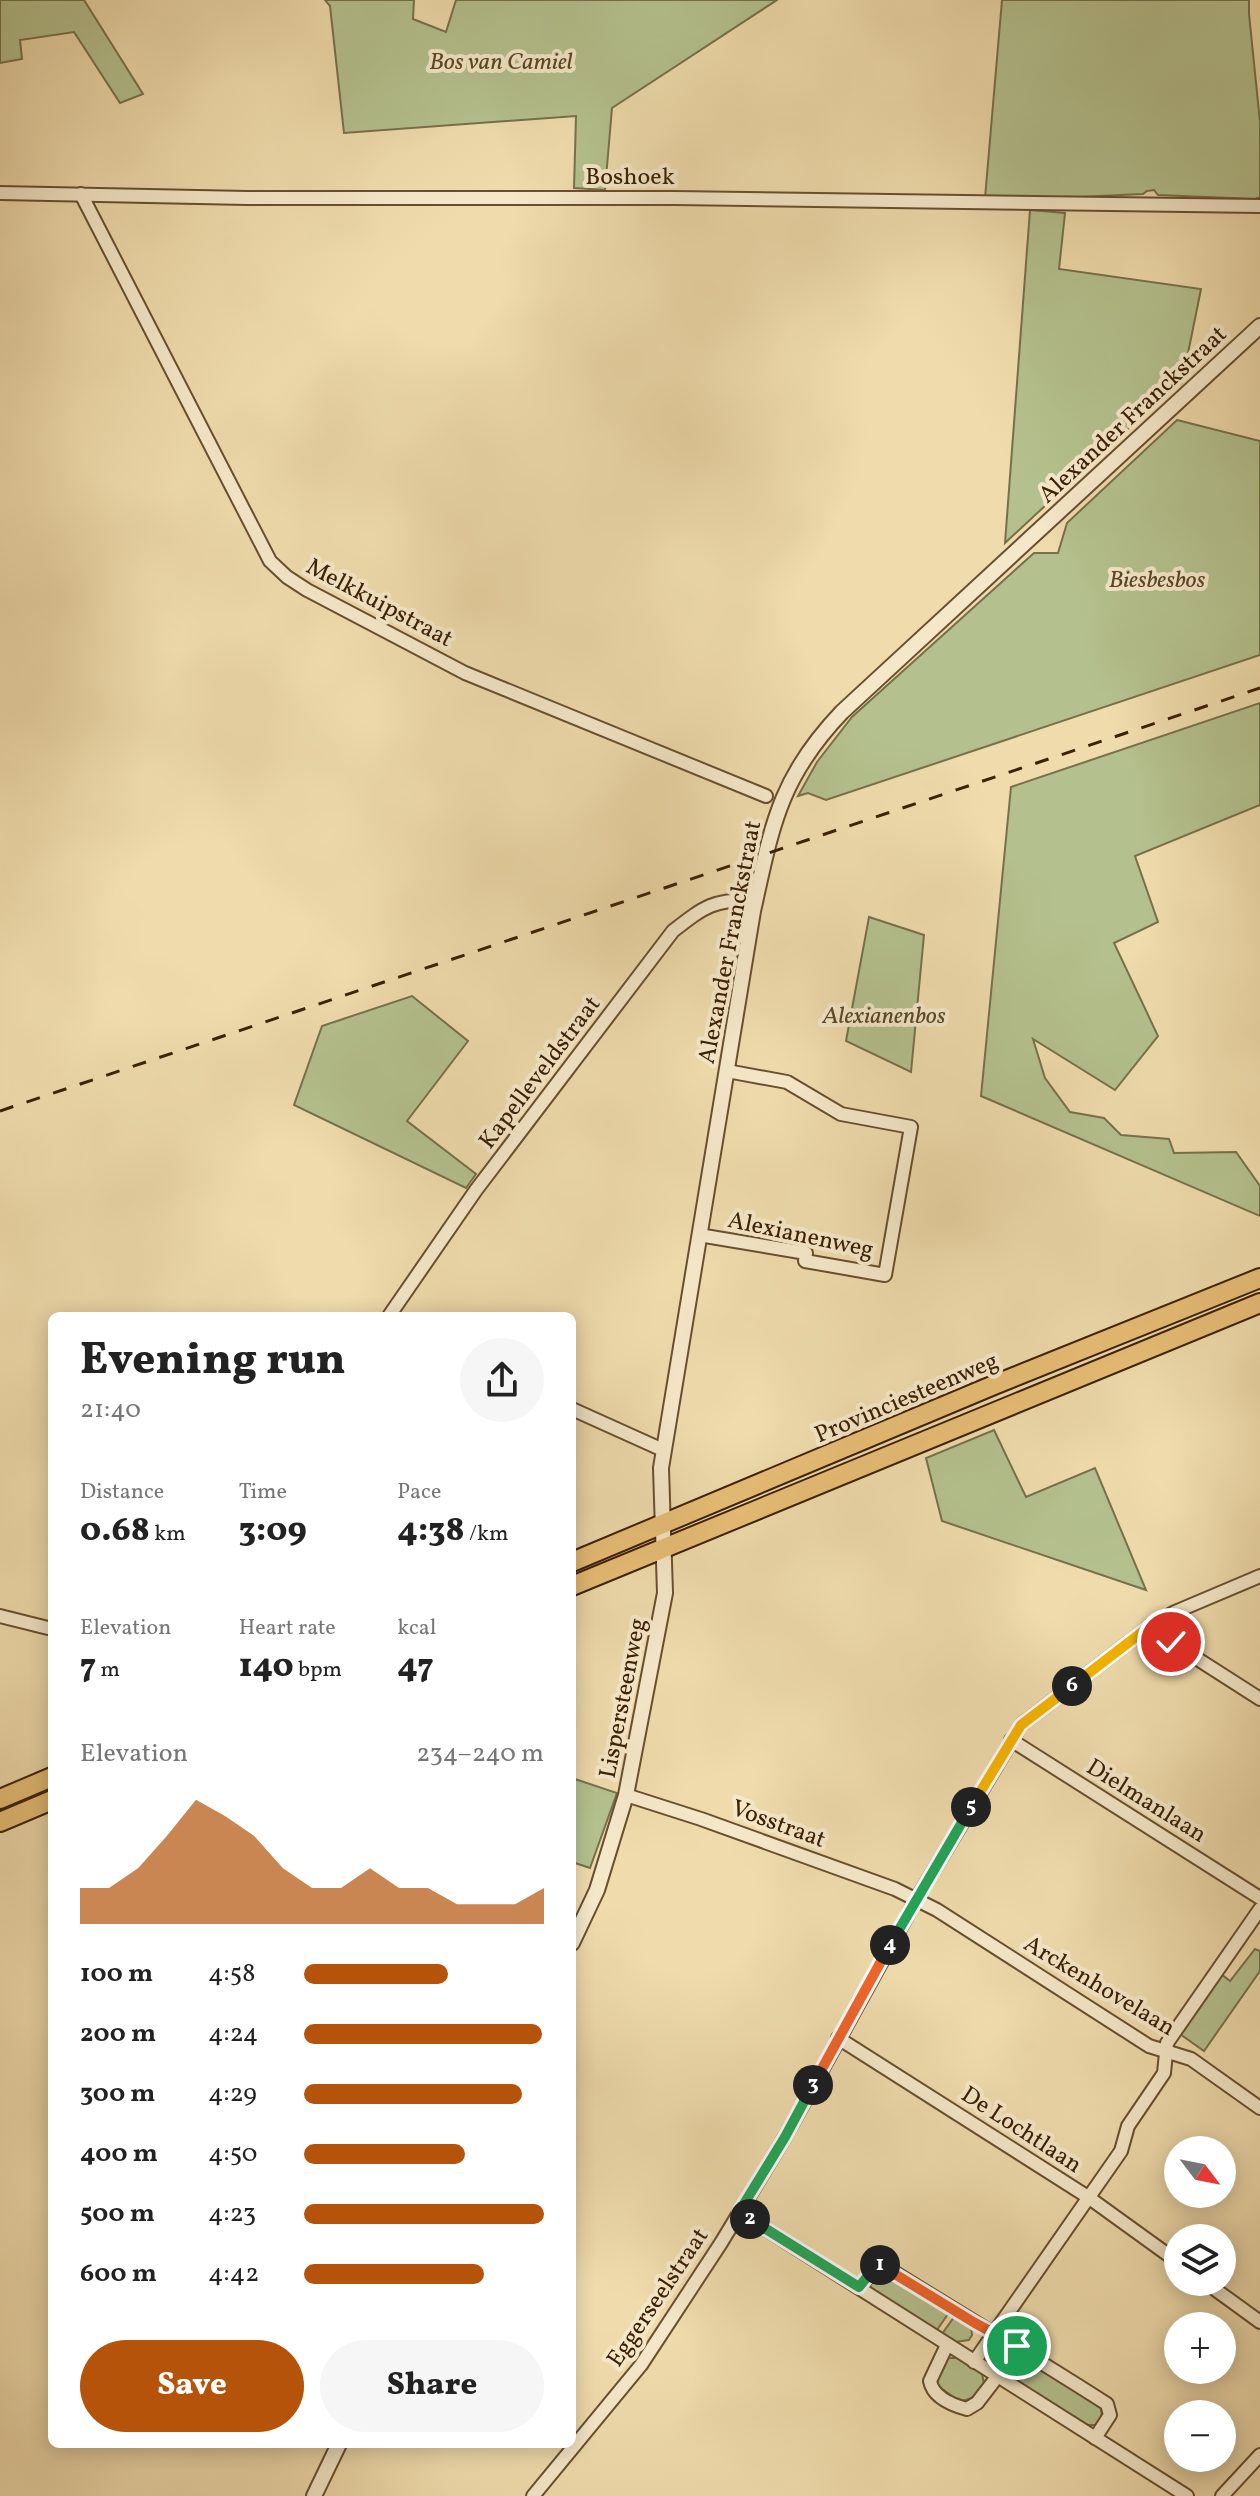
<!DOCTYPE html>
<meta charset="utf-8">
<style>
:root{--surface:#fff;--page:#f6f6f6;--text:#222;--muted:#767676;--accent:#b45309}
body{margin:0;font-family:Vollkorn,serif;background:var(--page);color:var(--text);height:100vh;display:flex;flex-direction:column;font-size:30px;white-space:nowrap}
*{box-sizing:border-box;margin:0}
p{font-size:26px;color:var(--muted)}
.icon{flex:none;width:44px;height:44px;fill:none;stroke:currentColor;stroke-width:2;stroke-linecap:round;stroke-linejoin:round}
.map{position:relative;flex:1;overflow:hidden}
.drawer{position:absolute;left:48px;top:1312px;width:528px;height:1136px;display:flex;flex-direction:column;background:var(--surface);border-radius:12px;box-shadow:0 4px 20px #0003}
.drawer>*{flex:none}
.needle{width:52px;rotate:122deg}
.controls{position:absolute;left:1164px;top:2136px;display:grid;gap:16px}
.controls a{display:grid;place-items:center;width:72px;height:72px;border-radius:50%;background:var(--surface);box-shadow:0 4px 20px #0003;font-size:40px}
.pin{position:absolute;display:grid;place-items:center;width:68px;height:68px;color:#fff;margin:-34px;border:4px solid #fff;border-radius:50%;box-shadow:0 2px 8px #0007}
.km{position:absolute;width:40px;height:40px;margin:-20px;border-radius:50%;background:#222;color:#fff;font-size:22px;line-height:40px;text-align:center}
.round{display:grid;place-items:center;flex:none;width:84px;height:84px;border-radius:42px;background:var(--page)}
.head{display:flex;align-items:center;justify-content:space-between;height:136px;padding:0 32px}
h1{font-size:44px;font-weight:800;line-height:60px}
.figures{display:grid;grid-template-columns:repeat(3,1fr);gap:12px;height:136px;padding:8px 32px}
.figures div{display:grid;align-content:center}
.figures b{font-size:34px;font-weight:800}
.figures small{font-size:22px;font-weight:400}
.figures p{font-size:22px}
.chart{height:224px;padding:16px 32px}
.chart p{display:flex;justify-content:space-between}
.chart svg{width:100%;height:144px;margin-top:8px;fill:var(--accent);opacity:.7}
.primary-button{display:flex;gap:16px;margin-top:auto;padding:16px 32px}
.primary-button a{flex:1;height:92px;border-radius:48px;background:var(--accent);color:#fff;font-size:32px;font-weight:800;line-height:92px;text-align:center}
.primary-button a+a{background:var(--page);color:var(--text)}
ul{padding:0 32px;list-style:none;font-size:26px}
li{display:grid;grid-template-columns:128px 96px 1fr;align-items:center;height:60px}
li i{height:20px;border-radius:10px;background:var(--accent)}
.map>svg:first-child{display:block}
</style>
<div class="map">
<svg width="1260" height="2496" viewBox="0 0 1260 2496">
<rect width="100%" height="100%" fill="#efdbac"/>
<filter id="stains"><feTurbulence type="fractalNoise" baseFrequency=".0025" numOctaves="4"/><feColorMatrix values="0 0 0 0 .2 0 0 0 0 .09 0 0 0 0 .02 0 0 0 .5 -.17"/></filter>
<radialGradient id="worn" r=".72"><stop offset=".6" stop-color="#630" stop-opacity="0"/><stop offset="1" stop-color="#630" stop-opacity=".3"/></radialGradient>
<!-- green -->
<g fill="#b4c18e" stroke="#78704a" stroke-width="2">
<polygon points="0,0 84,0 143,94 120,103 74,32 20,40 22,59 0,63"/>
<polygon points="325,0 414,0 413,19 446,32 456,0 777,0 612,108 605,190 574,188 576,116 344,133 330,6"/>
<polygon points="1002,0 1249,0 1249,14 1260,122 1260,197 1255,199 1158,195 1154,190 1147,191 1143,194 1077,197 985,198"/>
<polygon points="1030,210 1065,213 1059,269 1201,289 1182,383 1157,402 1005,543"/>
<polygon points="1177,420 1260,441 1260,655 826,800 808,793 798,796 817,762 852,717 1034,553 1058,553 1067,523"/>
<polygon points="1260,703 1260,805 1135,856 1158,922 1114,943 1158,1036 1115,1090 1033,1039 1045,1078 1070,1112 1104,1118 1121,1135 1169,1139 1174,1153 1236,1152 1260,1186 1260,1216 981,1096 1011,787"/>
<polygon points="869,917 924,935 911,1072 846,1041"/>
<polygon points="412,996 468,1041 407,1121 476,1174 466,1188 294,1105 322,1026"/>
<polygon points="994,1430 1026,1497 1095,1468 1146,1590 942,1521 926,1458"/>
<polygon points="572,1778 617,1793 590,1868 572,1862"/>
<polygon points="1255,1949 1260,1951 1260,1971 1204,2051 1180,2034 1221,1974 1230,1981"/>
<polygon points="883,2273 948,2314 937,2330 871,2289 870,2283 877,2275"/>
<polygon points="954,2317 971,2326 972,2335 969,2340 955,2342 942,2334"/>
<path d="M 1006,2349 L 1011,2349 L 1100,2405 C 1103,2413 1102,2418 1096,2425 L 1088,2425 L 1001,2372 C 994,2363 995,2353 1006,2349 Z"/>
<path d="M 948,2358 L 959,2358 L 982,2373 L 984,2384 C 977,2395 972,2400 959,2401 L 938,2386 C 935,2374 939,2367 948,2358 Z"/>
</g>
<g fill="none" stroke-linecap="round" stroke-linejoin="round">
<defs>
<g id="minor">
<polyline points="0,193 247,198 675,198 1260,206"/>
<polyline points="81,194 270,561 287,577 307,590 465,673 766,796"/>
<polyline points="699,1235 806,1253 805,1261 885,1275 911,1127 841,1114 787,1082 727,1071"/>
<path d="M 389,1316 L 476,1190 L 673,931 C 705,906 714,899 756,900"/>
<polyline points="572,1409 663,1450"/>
<polyline points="0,1616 52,1629"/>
<polyline points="1150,1626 1171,1642 1260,1699"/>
<polyline points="1011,1740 1260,1898"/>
<polyline points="626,1795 701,1819 895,1889 937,1910 1149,2046 1191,2059 1260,2108"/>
<polyline points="838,2038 1088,2197 1178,2262"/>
<polyline points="739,2212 1187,2496"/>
<polyline points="1205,2282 1260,2322"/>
<path d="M 859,2287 L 879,2265 L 886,2267 C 959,2313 1034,2357 1107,2404 L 1110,2415 L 1095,2438"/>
<path d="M 947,2345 L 930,2381 C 933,2397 952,2405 967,2409 L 977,2403 L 997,2377"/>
<polyline points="974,2362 1121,2151 1128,2126 1164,2073 1167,2043 1260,1909"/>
<polyline points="533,2496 641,2365 721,2243 785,2137 916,1900 1021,1725 1150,1626 1175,1612 1260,1576"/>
<polyline points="1222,2496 1260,2455"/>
</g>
<g id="tertiary">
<path d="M 572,1943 L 597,1890 L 626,1795 L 665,1593 L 661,1468 L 753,911 C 772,826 779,778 842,712 L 1260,326"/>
<polyline points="314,2496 339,2444"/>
</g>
<g id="primary">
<polyline points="572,1562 994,1385 1260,1278"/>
<polyline points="572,1586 1260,1303"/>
<polyline points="0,1799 52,1777"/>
<polyline points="0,1822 52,1800"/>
</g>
</defs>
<!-- minor casing -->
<use href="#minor" stroke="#684f2f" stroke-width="16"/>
<!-- tertiary casing -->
<use href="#tertiary" stroke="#684f2f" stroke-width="18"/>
<!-- primary casing -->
<use href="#primary" stroke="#3b2005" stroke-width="22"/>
<!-- minor -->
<use href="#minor" stroke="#f5e8c9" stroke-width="12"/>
<!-- tertiary -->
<use href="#tertiary" stroke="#f5e8c9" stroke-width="14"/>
<!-- primary -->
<use href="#primary" stroke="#e8be76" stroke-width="18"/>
<!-- rail -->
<polyline stroke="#3b2005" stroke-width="3" stroke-dasharray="14 14" stroke-linecap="butt" points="0,1111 1260,688"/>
</g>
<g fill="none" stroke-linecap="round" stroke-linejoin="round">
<defs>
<polyline id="split-1" points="880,2265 975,2323 1017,2346"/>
<polyline id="split-2" points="750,2219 859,2287 874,2268 880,2265"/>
<polyline id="split-3" points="750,2219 739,2212 785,2137 813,2085"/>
<polyline id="split-4" points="813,2085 890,1945"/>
<polyline id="split-5" points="890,1945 971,1807"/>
<polyline id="split-6" points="971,1807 1021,1725 1072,1686"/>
<polyline id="split-7" points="1072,1686 1150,1626 1171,1642"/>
</defs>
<!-- split-1 casing -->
<use href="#split-1" stroke="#fff" stroke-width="16"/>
<!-- split-2 casing -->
<use href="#split-2" stroke="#fff" stroke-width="16"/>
<!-- split-3 casing -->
<use href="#split-3" stroke="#fff" stroke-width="16"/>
<!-- split-4 casing -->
<use href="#split-4" stroke="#fff" stroke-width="16"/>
<!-- split-5 casing -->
<use href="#split-5" stroke="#fff" stroke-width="16"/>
<!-- split-6 casing -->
<use href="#split-6" stroke="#fff" stroke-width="16"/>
<!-- split-7 casing -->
<use href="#split-7" stroke="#fff" stroke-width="16"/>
<!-- split-1 -->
<use href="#split-1" stroke="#f0652b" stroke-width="10"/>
<!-- split-2 -->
<use href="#split-2" stroke="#22a559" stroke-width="10"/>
<!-- split-3 -->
<use href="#split-3" stroke="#22a559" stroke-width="10"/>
<!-- split-4 -->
<use href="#split-4" stroke="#f0652b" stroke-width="10"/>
<!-- split-5 -->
<use href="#split-5" stroke="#22a559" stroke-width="10"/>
<!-- split-6 -->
<use href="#split-6" stroke="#f5b400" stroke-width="10"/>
<!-- split-7 -->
<use href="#split-7" stroke="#f5b400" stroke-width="10"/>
</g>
<g text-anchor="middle" stroke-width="8" stroke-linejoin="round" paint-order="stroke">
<!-- park labels -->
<g font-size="24" font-style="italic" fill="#594827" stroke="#f5e8c9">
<text x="501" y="69">Bos van Camiel</text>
<text x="1157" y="587">Biesbesbos</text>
<text x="884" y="1023">Alexianenbos</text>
</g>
<!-- street labels -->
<g font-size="24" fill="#3b2005" stroke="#f5e8c9">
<text x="630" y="184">Boshoek</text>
<text transform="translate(1132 414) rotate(-43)" y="8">Alexander Franckstraat</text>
<text transform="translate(380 602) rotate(28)" y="8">Melkkuipstraat</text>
<text transform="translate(729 942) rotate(-79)" y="8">Alexander Franckstraat</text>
<text transform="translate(539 1072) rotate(-53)" y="8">Kapelleveldstraat</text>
<text transform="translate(801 1234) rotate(12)" y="8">Alexianenweg</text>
<text transform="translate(906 1397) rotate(-23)" y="8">Provinciesteenweg</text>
<text transform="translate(622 1698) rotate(-79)" y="8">Lispersteenweg</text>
<text transform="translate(1147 1800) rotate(32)" y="8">Dielmanlaan</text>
<text transform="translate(779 1823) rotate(20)" y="8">Vosstraat</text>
<text transform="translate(1100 1985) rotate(31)" y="8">Arckenhovelaan</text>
<text transform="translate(1022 2129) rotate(33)" y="8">De Lochtlaan</text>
<text transform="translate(657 2297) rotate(-56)" y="8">Eggerseelstraat</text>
</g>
</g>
<rect width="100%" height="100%" filter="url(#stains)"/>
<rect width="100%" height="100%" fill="url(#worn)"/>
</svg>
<div class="controls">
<a><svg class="needle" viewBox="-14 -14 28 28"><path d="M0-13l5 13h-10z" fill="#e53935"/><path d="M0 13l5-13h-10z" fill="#767676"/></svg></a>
<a><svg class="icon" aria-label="layers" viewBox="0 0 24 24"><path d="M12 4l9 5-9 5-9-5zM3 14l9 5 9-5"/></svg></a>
<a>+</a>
<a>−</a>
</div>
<div class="pin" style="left:1017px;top:2346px;background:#1e9e55"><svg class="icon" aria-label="arrive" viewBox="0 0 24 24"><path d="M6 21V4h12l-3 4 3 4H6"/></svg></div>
<div class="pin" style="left:1171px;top:1642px;background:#d93025"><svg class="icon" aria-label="check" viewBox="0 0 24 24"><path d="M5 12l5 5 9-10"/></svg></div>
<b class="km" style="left:880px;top:2265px">1</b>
<b class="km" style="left:750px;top:2219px">2</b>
<b class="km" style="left:813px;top:2085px">3</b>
<b class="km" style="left:890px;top:1945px">4</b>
<b class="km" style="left:971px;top:1807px">5</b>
<b class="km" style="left:1072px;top:1686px">6</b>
<section class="drawer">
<div class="head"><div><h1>Evening run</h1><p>21:40</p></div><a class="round"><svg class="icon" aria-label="share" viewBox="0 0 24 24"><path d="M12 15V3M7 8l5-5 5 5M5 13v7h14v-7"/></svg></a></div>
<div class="figures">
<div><p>Distance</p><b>0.68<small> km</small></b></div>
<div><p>Time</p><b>3:09</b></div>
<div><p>Pace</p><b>4:38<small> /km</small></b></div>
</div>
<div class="figures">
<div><p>Elevation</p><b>7<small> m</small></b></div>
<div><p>Heart rate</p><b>140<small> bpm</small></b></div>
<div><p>kcal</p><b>47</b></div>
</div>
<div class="chart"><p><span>Elevation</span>234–240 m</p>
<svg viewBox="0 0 160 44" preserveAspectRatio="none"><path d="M0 44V33L10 33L20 27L30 17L40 6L50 11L60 17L70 27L80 33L90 33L100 27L110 33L120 33L130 38L140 38L150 38L160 33V44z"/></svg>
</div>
<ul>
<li><b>100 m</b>4:58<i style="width:60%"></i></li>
<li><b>200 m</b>4:24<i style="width:99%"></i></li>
<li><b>300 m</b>4:29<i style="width:91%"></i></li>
<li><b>400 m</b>4:50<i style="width:67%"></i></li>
<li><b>500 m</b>4:23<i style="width:100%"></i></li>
<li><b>600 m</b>4:42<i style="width:75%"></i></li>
</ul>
<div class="primary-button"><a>Save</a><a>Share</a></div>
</section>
</div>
